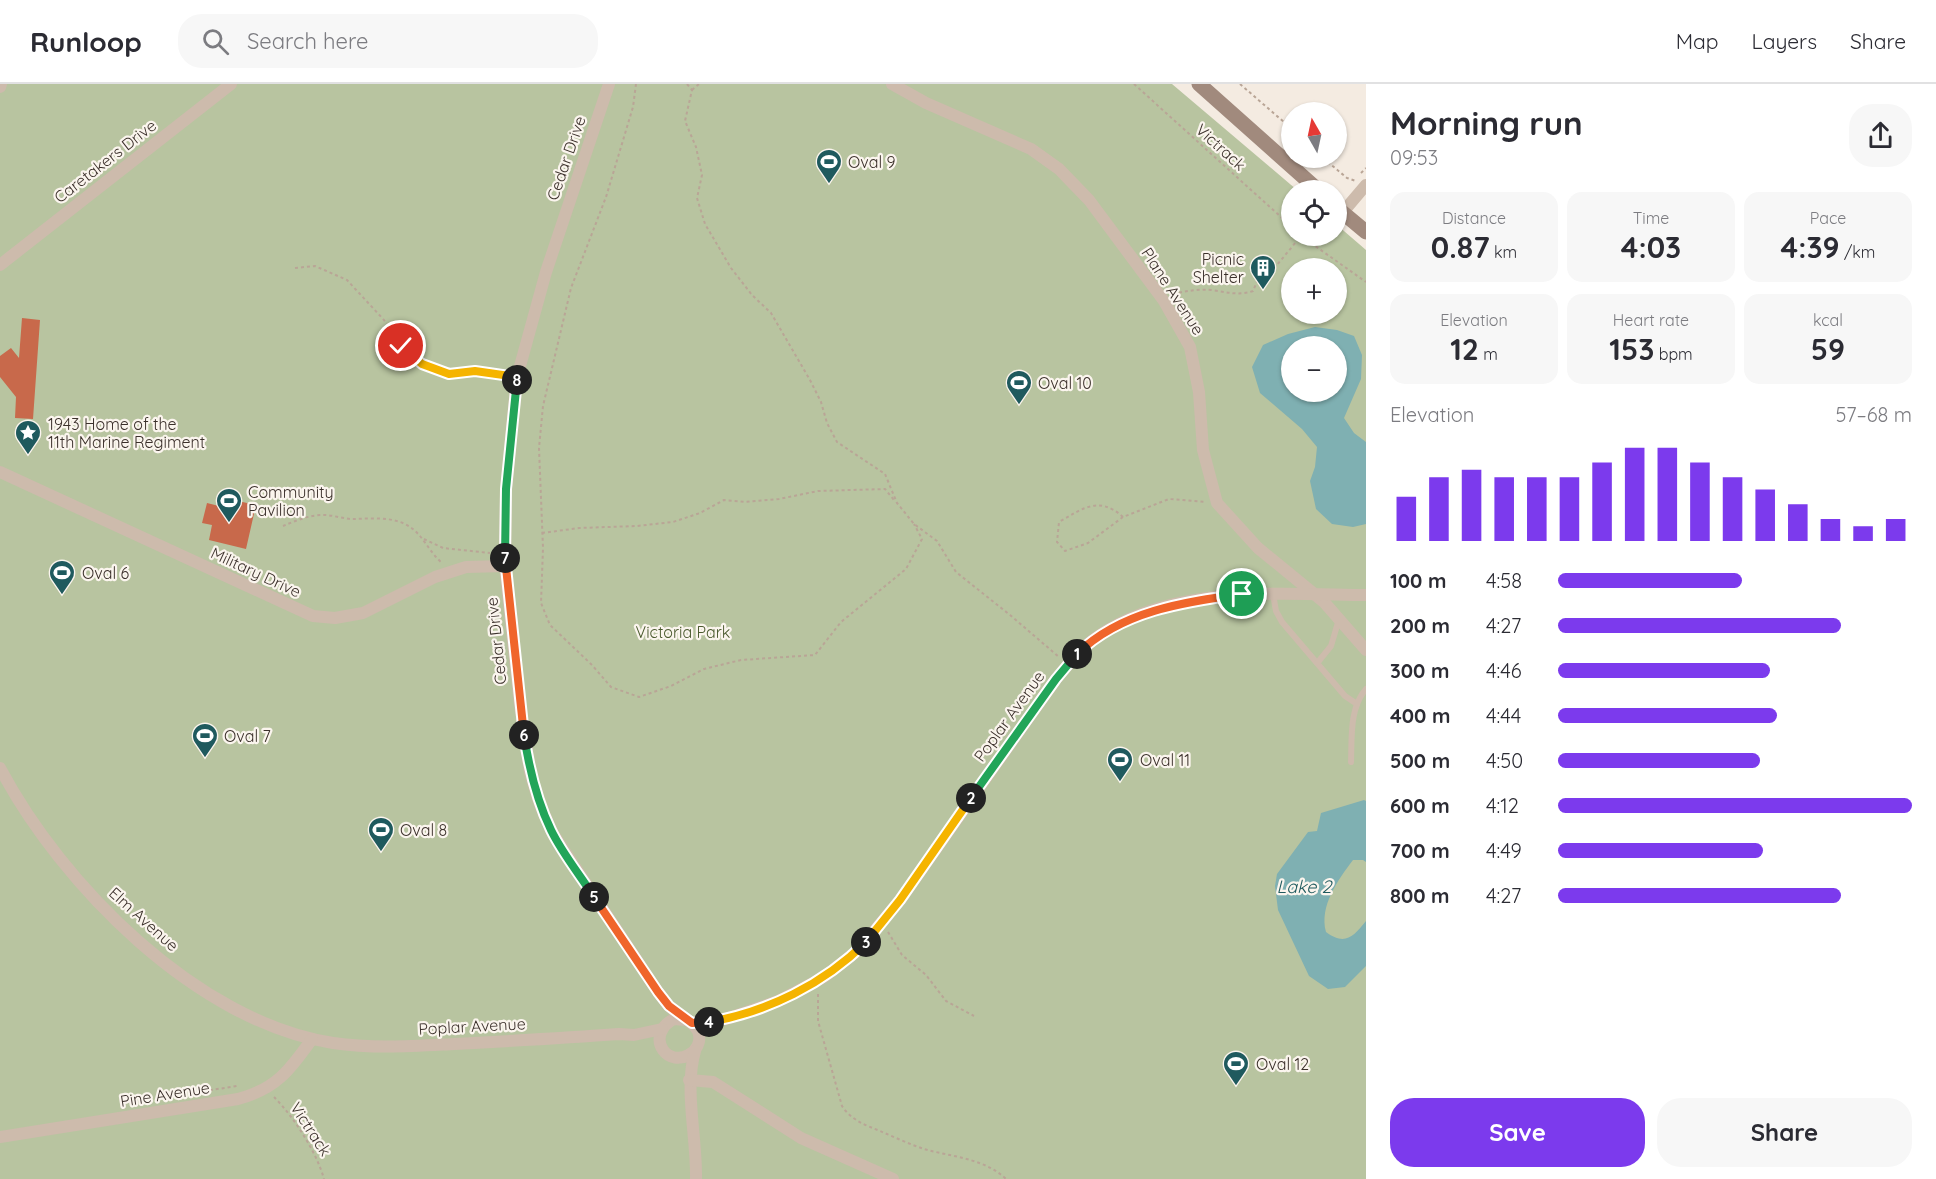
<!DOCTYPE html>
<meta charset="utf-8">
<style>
:root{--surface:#fff;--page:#f7f7f7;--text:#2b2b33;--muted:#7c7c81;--line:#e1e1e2;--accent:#7c3aed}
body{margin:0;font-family:Quicksand,sans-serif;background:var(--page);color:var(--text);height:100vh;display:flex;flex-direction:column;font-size:22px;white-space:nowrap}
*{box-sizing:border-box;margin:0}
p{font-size:20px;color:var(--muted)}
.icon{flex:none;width:33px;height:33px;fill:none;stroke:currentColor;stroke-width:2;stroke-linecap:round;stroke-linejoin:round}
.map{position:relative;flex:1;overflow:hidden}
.side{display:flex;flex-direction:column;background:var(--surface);width:570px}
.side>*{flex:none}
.needle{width:39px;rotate:351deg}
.controls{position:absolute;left:1281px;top:18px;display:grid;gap:12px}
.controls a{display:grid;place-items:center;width:66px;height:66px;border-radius:50%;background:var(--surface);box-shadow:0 2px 4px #0004;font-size:30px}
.pin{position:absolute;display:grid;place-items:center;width:51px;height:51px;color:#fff;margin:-26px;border:3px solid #fff;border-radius:50%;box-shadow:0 2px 6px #0007}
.km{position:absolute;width:30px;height:30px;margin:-15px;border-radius:50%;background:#222;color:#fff;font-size:16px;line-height:30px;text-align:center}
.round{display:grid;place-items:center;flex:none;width:63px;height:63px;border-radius:24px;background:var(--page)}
.overview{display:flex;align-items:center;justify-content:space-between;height:102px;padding:0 24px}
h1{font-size:33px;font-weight:800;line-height:45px}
.figures{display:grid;grid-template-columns:repeat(3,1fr);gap:9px;height:102px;padding:6px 24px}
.figures div{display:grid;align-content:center;border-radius:15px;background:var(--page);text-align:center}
.figures b{font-size:30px;font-weight:800}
.figures small{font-size:16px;font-weight:400}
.figures p{font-size:16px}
.chart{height:168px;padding:12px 24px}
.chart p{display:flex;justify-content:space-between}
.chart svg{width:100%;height:108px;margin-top:6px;stroke:var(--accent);stroke-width:6}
.primary-button{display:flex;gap:12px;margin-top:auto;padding:12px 24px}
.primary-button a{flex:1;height:69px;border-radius:24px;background:var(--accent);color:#fff;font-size:24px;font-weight:800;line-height:69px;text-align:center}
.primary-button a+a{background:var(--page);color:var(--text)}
ul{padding:0 24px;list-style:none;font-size:20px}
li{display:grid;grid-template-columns:96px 72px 1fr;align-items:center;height:45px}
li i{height:15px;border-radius:8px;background:var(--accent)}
header{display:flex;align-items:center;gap:36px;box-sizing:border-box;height:84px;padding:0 30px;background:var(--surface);border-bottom:2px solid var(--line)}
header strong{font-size:28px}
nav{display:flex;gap:33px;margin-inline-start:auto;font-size:21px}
.search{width:420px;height:54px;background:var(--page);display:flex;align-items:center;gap:15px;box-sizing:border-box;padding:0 21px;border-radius:24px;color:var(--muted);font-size:22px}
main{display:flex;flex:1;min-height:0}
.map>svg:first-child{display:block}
</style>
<header>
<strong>Runloop</strong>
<div class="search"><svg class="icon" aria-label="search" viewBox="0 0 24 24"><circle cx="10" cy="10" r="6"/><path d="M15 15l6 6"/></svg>Search here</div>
<nav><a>Map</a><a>Layers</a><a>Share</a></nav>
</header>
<main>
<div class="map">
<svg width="1366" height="1095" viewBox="0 0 1366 1095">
<rect width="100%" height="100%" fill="#f4ebe1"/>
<!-- green -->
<path fill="#b8c4a0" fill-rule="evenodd" d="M 0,0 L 1172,0 L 1297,106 L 1292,106 L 1292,152 L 1336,152 L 1337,141 L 1366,166 L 1366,1095 L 0,1095 ZM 1292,184 L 1336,184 L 1336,230 L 1292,230 ZM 1292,262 L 1336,262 L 1336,308 L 1292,308 Z"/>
<!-- water -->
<g fill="#7fb0b2" fill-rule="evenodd">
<path d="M 1315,243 L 1337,246 L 1354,252 L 1362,271 L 1361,295 L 1344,334 L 1354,349 L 1366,358 L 1366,440 L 1353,443 L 1332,440 L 1316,425 L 1310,397 L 1315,383 L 1317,363 L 1302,345 L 1260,309 L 1252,283 L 1263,261 L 1288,250 ZM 1292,262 L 1336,262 L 1336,308 L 1292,308 Z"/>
<path d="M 1364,716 L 1366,717 L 1366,778 L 1363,776 L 1353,776 C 1338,796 1319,822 1326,848 C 1345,862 1353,853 1366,837 L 1366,882 L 1345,903 L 1328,905 L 1309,892 L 1278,826 L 1275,802 L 1277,790 L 1308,748 L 1317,747 L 1321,729 Z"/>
</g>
<!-- building -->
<g fill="#c8694b">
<polygon points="22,234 40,236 33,335 15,334 16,313 0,293 0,272 11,264 19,274"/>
<polygon points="229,415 256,421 246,465 209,456 212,441 202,439 207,419 227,424"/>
</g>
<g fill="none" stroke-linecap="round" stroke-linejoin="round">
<!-- path -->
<g stroke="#b9a596" stroke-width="2" stroke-dasharray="3 3" stroke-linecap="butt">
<polyline points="636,0 633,23 606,113 571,204 543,322 539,364 543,464 541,519 550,541 592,581 611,603 639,613 671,602 704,585 741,576 815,571 841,538 906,485 922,455 914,440"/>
<polyline points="687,0 692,6 685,37 696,63 702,91 697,114 705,140 731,184 752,211 771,229 810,296 821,318 827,339 837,358 885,390 897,419 914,440 937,457 956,488 1010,531 1059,573"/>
<polyline points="1134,0 1292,143"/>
<polyline points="1240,0 1292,45"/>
<polyline points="692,6 699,0"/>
<polyline points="1323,74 1347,94 1356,97"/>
<polyline points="1361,89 1366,84"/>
<polyline points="1301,152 1366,198"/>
<polyline points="295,184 315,182 347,196 384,236 401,262 422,280 449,290 475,287 506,291"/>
<path d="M 1173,210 C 1186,207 1198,205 1211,206 C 1226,208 1239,212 1253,207 L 1258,195 L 1267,193 L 1301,152"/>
<path d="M 1123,433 C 1099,411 1082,425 1059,438 L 1057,458 L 1065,467 L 1088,459 L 1123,433 L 1169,415 L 1206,418"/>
<path d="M 283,442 C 295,437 309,431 323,431 C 332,431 341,434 350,435 C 368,435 388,432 405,440 C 422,448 428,467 442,479"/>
<polyline points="542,449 579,444 637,442 673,438 700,429 724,416 745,418 779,415 818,407 885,405 894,416"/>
<polyline points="424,455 443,464 490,469"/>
<polyline points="888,848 902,871 926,891 946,917 974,932"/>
<path d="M 818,910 L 818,937 L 842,1022 C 851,1036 865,1041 880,1047 C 894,1053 909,1060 924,1065 C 952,1073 984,1074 1006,1095"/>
<polyline points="192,1009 237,1002"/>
<path d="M 274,1013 C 294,1033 317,1069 324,1095"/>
</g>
<!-- service -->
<g stroke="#cdbbac" stroke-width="6">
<polyline points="1273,510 1276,527 1282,538 1345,612 1357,620"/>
<polyline points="1318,578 1331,562 1339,535"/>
<path d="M 1351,678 C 1352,655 1349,624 1366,605"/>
</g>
<!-- minor -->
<g stroke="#cdbbac" stroke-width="12">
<path d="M 609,0 L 546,188 L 517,293 L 506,405 L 505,482 L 520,621 L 530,688 L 539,718 L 552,748 L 658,908 C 662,913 665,918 670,923 C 678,931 693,937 698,947 C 706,968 676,984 663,966 C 655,954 662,941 674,935 L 686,936"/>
<polyline points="892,0 926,19 1031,65 1059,85 1089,116 1164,217 1190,263 1199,308 1203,366 1217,419 1258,464 1324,518 1366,566"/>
<polyline points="0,3 1,0"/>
<polyline points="1343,128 1366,101"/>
<polyline points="0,181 231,0"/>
<polyline points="0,388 313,532 335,534 363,529 435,493 466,483 505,482"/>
<path d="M 0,684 C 62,801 197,938 333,959 C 374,965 415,962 455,960 C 510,957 564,954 619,950 L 634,951 L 662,945"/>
<path d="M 692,939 L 726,935 L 778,917 L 824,893 L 857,867 L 900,816 L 1056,595 C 1068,581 1079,566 1094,555 C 1170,500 1278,510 1366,511"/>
<path d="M 695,967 C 684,1005 697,1054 696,1095"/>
<polyline points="689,996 713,998 801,1054 893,1095"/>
<path d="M 0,1053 L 238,1015 C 276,1005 290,986 312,955"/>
</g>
<!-- secondary -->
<g stroke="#a18a7d" stroke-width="15">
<polyline points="1199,0 1318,106"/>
<polyline points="1336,123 1366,148"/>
</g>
</g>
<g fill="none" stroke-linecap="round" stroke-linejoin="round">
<defs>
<path id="split-1" d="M 1077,570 C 1121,527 1184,518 1242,510"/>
<polyline id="split-2" points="971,714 1056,595 1077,570"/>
<polyline id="split-3" points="866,858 900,816 971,714"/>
<path id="split-4" d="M 709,938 C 767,928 824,900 866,858"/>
<polyline id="split-5" points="594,813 658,908 669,922 692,939 709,938"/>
<path id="split-6" d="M 524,651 C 529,684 536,715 551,746 C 562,769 580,791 594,813"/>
<polyline id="split-7" points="505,474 524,651"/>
<polyline id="split-8" points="505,474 506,405 517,296"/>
<polyline id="split-9" points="401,262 422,280 449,290 475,287 517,293 517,296"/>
</defs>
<!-- split-1 casing -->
<use href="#split-1" stroke="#fff" stroke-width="12"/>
<!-- split-2 casing -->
<use href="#split-2" stroke="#fff" stroke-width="12"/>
<!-- split-3 casing -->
<use href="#split-3" stroke="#fff" stroke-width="12"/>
<!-- split-4 casing -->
<use href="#split-4" stroke="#fff" stroke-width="12"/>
<!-- split-5 casing -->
<use href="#split-5" stroke="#fff" stroke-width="12"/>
<!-- split-6 casing -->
<use href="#split-6" stroke="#fff" stroke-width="12"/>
<!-- split-7 casing -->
<use href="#split-7" stroke="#fff" stroke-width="12"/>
<!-- split-8 casing -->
<use href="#split-8" stroke="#fff" stroke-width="12"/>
<!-- split-9 casing -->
<use href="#split-9" stroke="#fff" stroke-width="12"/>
<!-- split-1 -->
<use href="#split-1" stroke="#f0652b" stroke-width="8"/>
<!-- split-2 -->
<use href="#split-2" stroke="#22a559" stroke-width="8"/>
<!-- split-3 -->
<use href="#split-3" stroke="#f5b400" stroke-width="8"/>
<!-- split-4 -->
<use href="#split-4" stroke="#f5b400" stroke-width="8"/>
<!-- split-5 -->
<use href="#split-5" stroke="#f0652b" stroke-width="8"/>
<!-- split-6 -->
<use href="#split-6" stroke="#22a559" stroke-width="8"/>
<!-- split-7 -->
<use href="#split-7" stroke="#f0652b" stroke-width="8"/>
<!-- split-8 -->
<use href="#split-8" stroke="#22a559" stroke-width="8"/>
<!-- split-9 -->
<use href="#split-9" stroke="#f5b400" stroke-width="8"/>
</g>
<!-- icons -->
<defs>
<symbol id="stadium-pin" viewBox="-11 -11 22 30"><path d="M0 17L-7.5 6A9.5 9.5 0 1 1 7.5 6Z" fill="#1f5a5e" stroke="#fbf5ee"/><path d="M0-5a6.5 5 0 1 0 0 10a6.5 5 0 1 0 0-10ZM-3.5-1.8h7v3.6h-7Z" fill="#fff"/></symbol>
<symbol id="building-pin" viewBox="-11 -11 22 30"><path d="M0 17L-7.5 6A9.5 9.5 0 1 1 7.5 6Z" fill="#1f5a5e" stroke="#fbf5ee"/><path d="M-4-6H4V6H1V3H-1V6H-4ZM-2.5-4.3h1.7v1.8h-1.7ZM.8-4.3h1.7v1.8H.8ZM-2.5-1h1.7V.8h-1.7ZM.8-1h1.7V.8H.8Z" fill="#fff"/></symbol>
<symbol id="sight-pin" viewBox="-11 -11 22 30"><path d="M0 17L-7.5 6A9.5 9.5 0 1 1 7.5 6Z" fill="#1f5a5e" stroke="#fbf5ee"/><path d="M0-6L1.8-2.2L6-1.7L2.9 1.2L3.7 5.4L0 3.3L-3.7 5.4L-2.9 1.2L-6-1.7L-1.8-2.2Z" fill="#fff"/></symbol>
</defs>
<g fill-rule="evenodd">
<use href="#stadium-pin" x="814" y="63" width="30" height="40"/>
<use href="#building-pin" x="1248" y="169" width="30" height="40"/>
<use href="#stadium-pin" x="1004" y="284" width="30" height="40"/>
<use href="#sight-pin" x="13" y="334" width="30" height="40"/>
<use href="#stadium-pin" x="214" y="402" width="30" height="40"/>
<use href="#stadium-pin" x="47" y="474" width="30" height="40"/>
<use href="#stadium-pin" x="190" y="637" width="30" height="40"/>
<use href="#stadium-pin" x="1105" y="661" width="30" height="40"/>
<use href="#stadium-pin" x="366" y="731" width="30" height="40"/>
<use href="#stadium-pin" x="1221" y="965" width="30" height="40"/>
</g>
<g text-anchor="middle" stroke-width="4.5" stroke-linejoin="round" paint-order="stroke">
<!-- street labels -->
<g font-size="16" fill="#3b302b" stroke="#fbf5ee">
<text transform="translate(1221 63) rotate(42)" y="6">Victrack</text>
<text transform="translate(566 74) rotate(-71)" y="6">Cedar Drive</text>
<text transform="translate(105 77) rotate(-38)" y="6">Caretakers Drive</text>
<text transform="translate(1173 207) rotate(57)" y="6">Plane Avenue</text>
<text transform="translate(256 488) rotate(25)" y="6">Military Drive</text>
<text transform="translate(496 557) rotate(-96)" y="6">Cedar Drive</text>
<text transform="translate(1009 632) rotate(-54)" y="6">Poplar Avenue</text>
<text transform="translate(144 835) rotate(42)" y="6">Elm Avenue</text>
<text transform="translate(472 942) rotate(-3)" y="6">Poplar Avenue</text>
<text transform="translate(165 1010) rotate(-9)" y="6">Pine Avenue</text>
<text transform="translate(311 1045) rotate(57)" y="6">Victrack</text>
</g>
<!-- poi labels -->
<g font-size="16" fill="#3b302b" stroke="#fbf5ee" text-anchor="start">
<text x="848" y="84">Oval 9</text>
<text x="1244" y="181" text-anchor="end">Picnic<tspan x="1244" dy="18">Shelter</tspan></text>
<text x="1038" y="305">Oval 10</text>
<text x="48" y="346">1943 Home of the<tspan x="48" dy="18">11th Marine Regiment</tspan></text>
<text x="248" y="414">Community<tspan x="248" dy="18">Pavilion</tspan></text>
<text x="82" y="495">Oval 6</text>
<text x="224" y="658">Oval 7</text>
<text x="1140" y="682">Oval 11</text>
<text x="400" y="752">Oval 8</text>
<text x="1256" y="986">Oval 12</text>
</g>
<!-- park labels -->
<g font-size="16" fill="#4a5a2e" stroke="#fbf5ee">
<text x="683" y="554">Victoria Park</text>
</g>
<!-- water labels -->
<g font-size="18" font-style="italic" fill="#1f5a5e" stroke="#fbf5ee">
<text x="1304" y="809">Lake 2</text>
</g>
</g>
</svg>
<div class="controls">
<a><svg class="needle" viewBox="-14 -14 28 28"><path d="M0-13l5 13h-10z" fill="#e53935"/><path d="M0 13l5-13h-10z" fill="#7c7c81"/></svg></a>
<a><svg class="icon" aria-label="locate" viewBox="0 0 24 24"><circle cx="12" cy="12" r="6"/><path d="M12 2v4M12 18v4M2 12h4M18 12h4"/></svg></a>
<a>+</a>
<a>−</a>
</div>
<div class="pin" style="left:1242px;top:510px;background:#1e9e55"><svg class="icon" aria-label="arrive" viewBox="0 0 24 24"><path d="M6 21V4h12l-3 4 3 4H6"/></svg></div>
<div class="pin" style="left:401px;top:262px;background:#d93025"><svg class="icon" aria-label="check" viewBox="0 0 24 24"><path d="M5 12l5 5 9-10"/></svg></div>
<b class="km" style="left:1077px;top:570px">1</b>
<b class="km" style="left:971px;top:714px">2</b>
<b class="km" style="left:866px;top:858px">3</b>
<b class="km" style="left:709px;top:938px">4</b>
<b class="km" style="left:594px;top:813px">5</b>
<b class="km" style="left:524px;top:651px">6</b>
<b class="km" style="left:505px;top:474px">7</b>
<b class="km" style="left:517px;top:296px">8</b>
</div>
<section class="side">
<div class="overview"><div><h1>Morning run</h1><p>09:53</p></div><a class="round"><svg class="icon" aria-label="share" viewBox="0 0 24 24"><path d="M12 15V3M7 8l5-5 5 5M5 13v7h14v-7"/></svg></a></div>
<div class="figures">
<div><p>Distance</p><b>0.87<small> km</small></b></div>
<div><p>Time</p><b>4:03</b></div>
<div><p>Pace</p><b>4:39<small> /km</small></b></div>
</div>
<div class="figures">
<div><p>Elevation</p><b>12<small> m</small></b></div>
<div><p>Heart rate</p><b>153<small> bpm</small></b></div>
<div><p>kcal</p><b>59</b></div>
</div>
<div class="chart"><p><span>Elevation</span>57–68 m</p>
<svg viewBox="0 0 160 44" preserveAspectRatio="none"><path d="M5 44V26M15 44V18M25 44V15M35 44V18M45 44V18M55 44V18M65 44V12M75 44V6M85 44V6M95 44V12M105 44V18M115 44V23M125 44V29M135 44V35M145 44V38M155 44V35"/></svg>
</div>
<ul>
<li><b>100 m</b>4:58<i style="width:52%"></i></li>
<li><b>200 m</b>4:27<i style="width:80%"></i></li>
<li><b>300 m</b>4:46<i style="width:60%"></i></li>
<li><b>400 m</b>4:44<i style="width:62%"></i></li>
<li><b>500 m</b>4:50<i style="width:57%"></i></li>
<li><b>600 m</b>4:12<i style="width:100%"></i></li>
<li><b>700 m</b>4:49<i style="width:58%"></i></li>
<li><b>800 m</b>4:27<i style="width:80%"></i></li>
</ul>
<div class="primary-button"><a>Save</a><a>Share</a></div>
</section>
</main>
